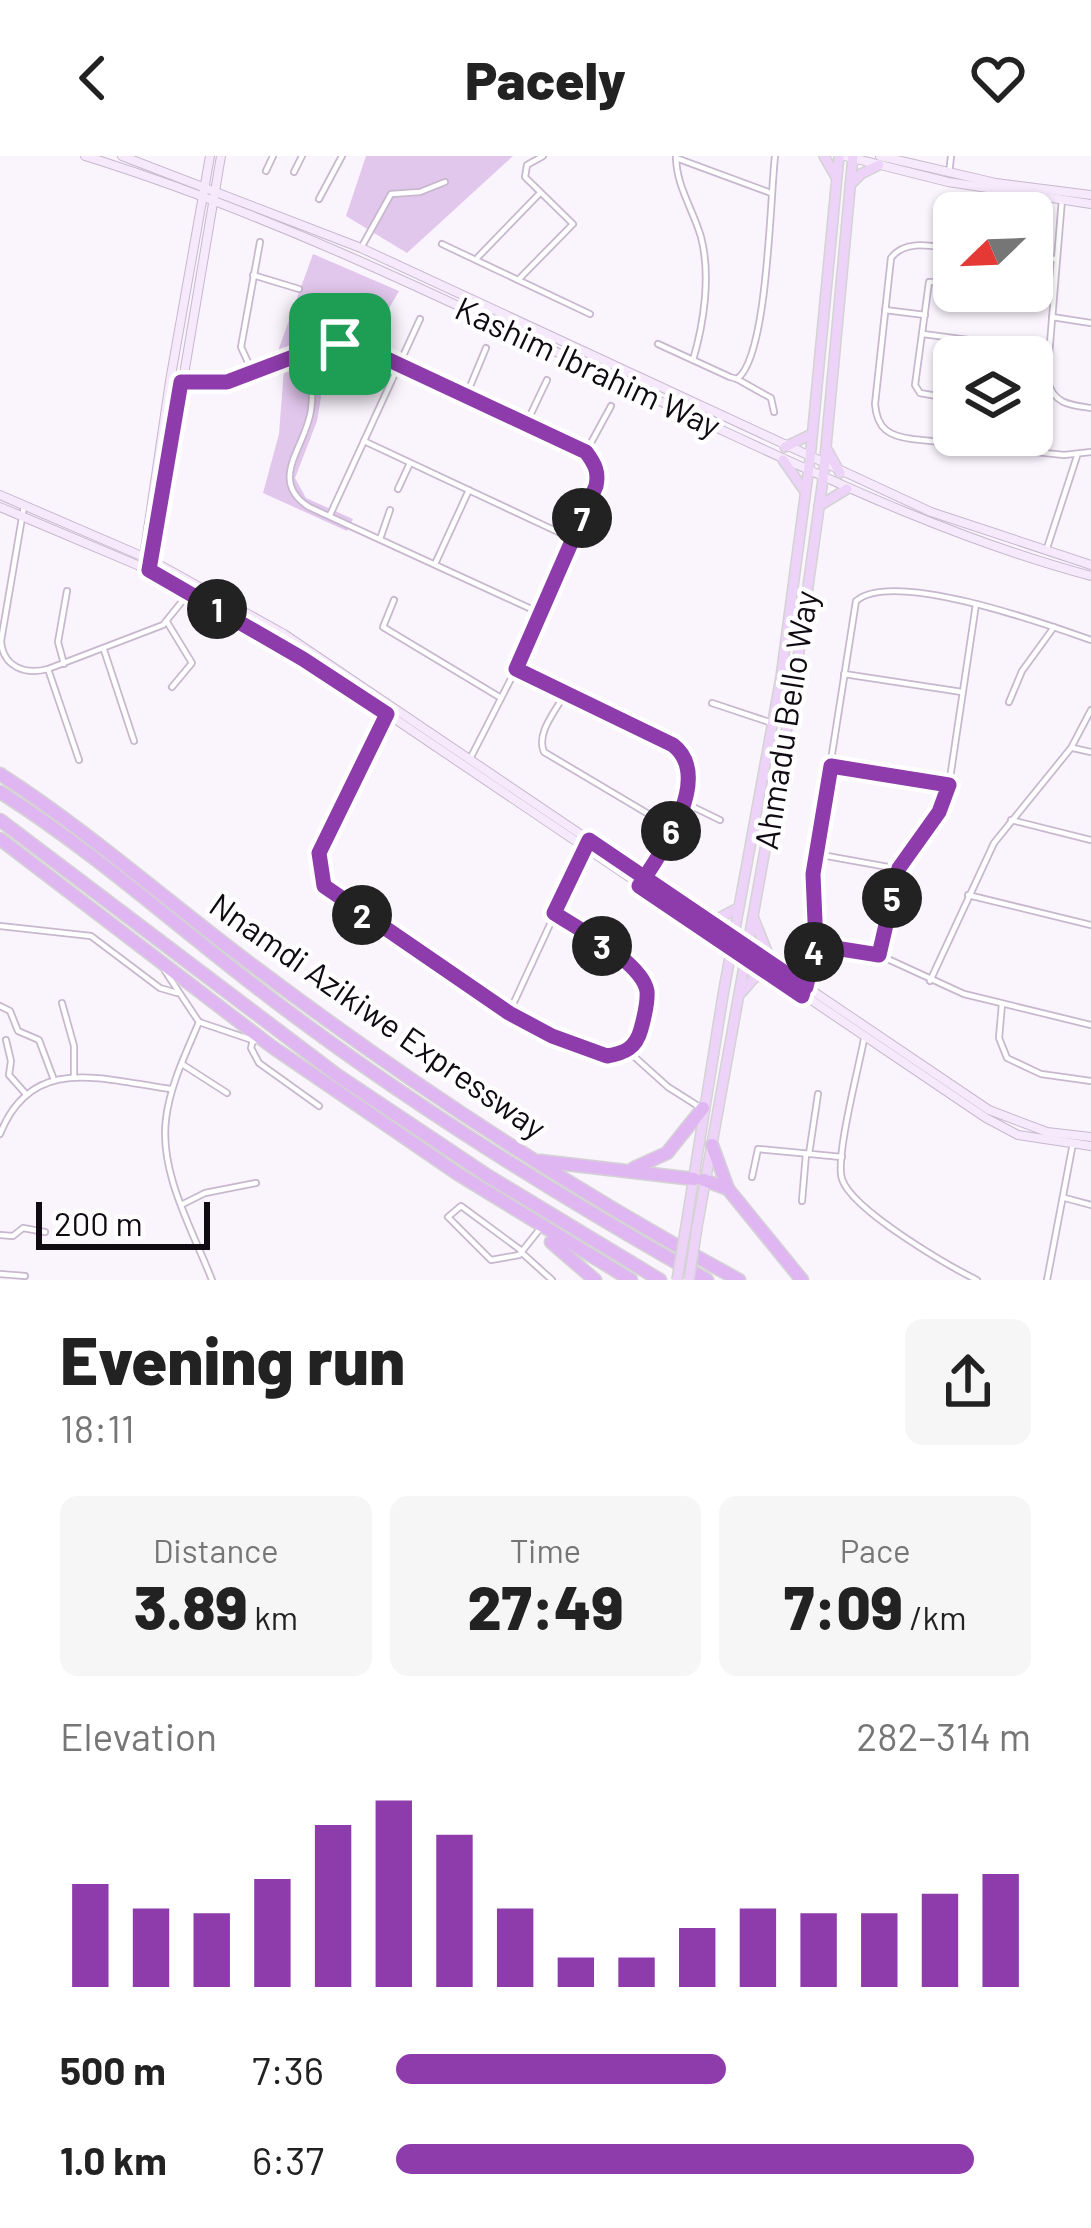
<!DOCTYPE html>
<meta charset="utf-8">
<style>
:root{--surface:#fff;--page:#f6f6f6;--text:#222;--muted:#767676;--accent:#8e3cab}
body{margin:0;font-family:Barlow,sans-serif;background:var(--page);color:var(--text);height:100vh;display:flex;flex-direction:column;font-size:45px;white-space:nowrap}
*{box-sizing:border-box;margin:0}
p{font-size:39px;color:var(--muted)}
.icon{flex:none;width:66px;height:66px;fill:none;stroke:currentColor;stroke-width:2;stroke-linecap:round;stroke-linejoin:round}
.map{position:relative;height:1124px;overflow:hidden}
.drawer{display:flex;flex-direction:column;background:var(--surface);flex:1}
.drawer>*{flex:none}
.needle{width:78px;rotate:247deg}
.buttons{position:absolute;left:933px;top:36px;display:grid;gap:24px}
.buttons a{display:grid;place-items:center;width:120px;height:120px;border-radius:18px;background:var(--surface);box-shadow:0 3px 9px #0004;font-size:60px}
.scale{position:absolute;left:36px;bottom:30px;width:174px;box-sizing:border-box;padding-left:12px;border:6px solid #100b12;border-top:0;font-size:33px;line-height:42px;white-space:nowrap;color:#100b12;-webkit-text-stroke:9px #fff;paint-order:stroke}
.pin{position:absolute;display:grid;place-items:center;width:102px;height:102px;color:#fff;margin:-51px;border-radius:24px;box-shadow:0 6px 18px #0006}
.km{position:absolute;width:60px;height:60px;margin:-30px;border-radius:50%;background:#222;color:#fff;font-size:33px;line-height:60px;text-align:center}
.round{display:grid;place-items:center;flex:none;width:126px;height:126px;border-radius:18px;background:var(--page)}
.head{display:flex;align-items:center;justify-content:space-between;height:204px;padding:0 60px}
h1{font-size:66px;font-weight:800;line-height:90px}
.stats{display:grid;grid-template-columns:repeat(3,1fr);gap:18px;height:204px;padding:12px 60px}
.stats div{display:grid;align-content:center;border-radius:18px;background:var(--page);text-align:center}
.stats b{font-size:60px;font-weight:800}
.stats small{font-size:33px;font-weight:400}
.stats p{font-size:33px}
.chart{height:336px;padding:24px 60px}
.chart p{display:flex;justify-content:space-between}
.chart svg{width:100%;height:216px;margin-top:12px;stroke:var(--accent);stroke-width:6}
ul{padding:0 60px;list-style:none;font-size:39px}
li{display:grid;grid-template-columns:192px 144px 1fr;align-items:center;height:90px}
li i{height:30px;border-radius:15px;background:var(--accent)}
header{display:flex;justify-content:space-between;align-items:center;height:156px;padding:0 60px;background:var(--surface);font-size:54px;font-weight:800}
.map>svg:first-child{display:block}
</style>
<header><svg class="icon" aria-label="back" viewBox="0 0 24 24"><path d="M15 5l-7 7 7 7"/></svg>Pacely<svg class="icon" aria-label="heart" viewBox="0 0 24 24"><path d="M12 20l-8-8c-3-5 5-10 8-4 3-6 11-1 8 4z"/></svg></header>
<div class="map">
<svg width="1091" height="1124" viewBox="0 0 1091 1124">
<rect width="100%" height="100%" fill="#faf4fd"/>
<!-- green -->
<g fill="#e2c7ed">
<polygon points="366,0 513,0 407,97 346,60"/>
<polygon points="313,98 399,135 384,161 354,148 317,208 321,241 317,265 295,322 306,342 353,363 347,375 263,337 279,278 284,213 279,192"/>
</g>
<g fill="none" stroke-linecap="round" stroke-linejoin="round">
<defs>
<g id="street">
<path d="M 676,0 C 676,30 693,53 701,81 C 711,119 704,167 693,204"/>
<polyline points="676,2 771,37"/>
<polyline points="266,15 273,0"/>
<polyline points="294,16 302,0"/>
<polyline points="949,18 951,0"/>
<polyline points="319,43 342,0"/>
<path d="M 1062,43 L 1047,224 C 1054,248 1069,249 1091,252"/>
<polyline points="442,88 590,158"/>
<polyline points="361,92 391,38 420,36 445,26"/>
<path d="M 954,93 C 932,90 905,83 891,102 L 875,248 C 877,273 889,280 912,283 L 1064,299 L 1091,296"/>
<polyline points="478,101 540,37"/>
<polyline points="1032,101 1056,103"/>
<polyline points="253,119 299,133"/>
<polyline points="520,122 573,68 525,21 527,9 543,0"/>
<polyline points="954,126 929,126 915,229 920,237 954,243"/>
<polyline points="885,154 925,159"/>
<polyline points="1052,161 1091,167"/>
<polyline points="923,178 1006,189"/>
<path d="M 658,188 L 730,221 L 737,223 C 768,201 770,43 775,0"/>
<path d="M 308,195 C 311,214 314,235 311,254 C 306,291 267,324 309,351 L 540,457"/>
<polyline points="253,217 241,191 260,86"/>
<polyline points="737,223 771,242 774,256"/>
<polyline points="172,225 227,225 323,190 357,189 586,296 598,318 596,330 516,513 471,601"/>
<polyline points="466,240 486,192"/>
<polyline points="1032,252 1047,254"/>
<polyline points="526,268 547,224"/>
<polyline points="364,285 573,383"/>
<polyline points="941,287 945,242"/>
<polyline points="586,296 611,250"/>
<polyline points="398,333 410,307"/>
<path d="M 24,350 L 1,485 C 3,511 25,519 48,513 L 163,469 L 196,428"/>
<polyline points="330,359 420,163"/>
<polyline points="380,383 390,354"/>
<polyline points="1047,392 1077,300"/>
<polyline points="435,408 469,334"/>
<polyline points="394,444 383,471 501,542"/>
<polyline points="167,466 192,507 172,531"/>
<polyline points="104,494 134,585"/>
<polyline points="64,508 58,486 67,435"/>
<polyline points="48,513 79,604"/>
<path d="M 516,513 L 673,589 C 714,621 661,696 639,730"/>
<polyline points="844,518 962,536"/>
<path d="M 563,541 C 554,557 536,578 544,596 L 672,672"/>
<polyline points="1009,546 1022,515 1054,471"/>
<polyline points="712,547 769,566"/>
<polyline points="388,557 319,697 324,730 509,857 552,880 607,900 628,895 637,885 647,839 640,819 554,757"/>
<polyline points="1073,592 1091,596"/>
<polyline points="831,610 949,629"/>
<polyline points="683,646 720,664"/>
<polyline points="1011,664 1091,684"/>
<polyline points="816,698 899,713"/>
<polyline points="968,739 1091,769"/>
<polyline points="0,770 91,780 160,832 177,837"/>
<polyline points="816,789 879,799 964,838 1091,869"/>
<polyline points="879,799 899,713 939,656 949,629 976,448"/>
<polyline points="165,815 199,866 255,885"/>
<polyline points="930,825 994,687 1071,592 1091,554"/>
<path d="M 803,840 L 816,789 L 813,719 L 856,445 C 893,413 1046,468 1091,484"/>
<polyline points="62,847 74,890 74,921"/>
<polyline points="1002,848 999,882 1007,902 1041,918 1091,925"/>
<polyline points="0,850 10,855 18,875 39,884 54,924"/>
<polyline points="509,857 589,684"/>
<path d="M 199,866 C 186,897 170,929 166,963 C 159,1017 193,1075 212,1124"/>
<path d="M 864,883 C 859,911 835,1001 842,1023 C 852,1054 947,1109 977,1124"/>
<polyline points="6,884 11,905 9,919 25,937"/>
<polyline points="253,884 251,892 259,907 319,950"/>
<polyline points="628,895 668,931 698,950"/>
<polyline points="182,908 227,937"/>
<path d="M 0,978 C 32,897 103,924 171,933"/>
<polyline points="809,998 818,938"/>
<polyline points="752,1021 758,993 842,1001"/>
<polyline points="1065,1042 1091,1049"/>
<polyline points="802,1045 806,998"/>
<polyline points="183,1048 205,1037 256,1027"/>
<polyline points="0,1079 13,1080 23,1072 45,1076"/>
<polyline points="522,1095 461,1050 448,1061 491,1104 519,1099 539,1074"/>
<polyline points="521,1096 552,1124"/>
<polyline points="0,1118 25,1120"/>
<polyline points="1047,1124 1073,987"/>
</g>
<g id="secondary">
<path d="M 85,0 C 307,69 516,179 728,277 C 847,332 964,386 1091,420"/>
<polyline points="122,0 361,92 931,356 1091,409"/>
<polyline points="845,0 948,26 1091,48"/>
<polyline points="880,0 996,27 1091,39"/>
<polyline points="0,339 153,405 284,478 989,954 1047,976 1091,981"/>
<polyline points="0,351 149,414 349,532 986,962 1018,979 1091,990"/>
<polyline points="144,401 170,225 210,0"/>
<polyline points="152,407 221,0"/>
</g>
<g id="primary">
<polyline points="824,0 836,21"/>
<polyline points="850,29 861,18 879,9"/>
<polyline points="785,291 812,278"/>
<polyline points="828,295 840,317"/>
<polyline points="783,304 804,334"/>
<polyline points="819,350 847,333"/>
<polyline points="704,763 719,762 738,752"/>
<polyline points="754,763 772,808"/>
<polyline points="741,837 754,822 767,817"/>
<polyline points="686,1070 723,839 781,521 810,303 839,0"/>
<polyline points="697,1071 793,538 823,323 853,0"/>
</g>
<g id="highway">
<path d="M 0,618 C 90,676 169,747 255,811 C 409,927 570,1033 739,1124"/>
<path d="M 0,636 C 98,698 184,777 277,847 C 413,950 558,1040 707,1124"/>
<polyline points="0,664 337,919 488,1020 660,1124"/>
<polyline points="0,683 271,890 458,1018 631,1124"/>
<polyline points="712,989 728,1033 802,1124"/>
<polyline points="540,1005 694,1023"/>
<polyline points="634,1012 667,997 703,952"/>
<polyline points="704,1024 728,1033"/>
<polyline points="551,1086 595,1124"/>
</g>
</defs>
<!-- street casing -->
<use href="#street" stroke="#c7b8ce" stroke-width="8"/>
<!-- secondary casing -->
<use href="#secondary" stroke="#c7b8ce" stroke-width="10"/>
<!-- primary casing -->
<use href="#primary" stroke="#d4d3d4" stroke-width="12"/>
<!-- highway casing -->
<use href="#highway" stroke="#d4d3d4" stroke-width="15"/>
<!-- street -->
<use href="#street" stroke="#fff" stroke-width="4.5"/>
<!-- secondary -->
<use href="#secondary" stroke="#f6e9fb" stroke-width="8"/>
<!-- primary -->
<use href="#primary" stroke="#ecd3f7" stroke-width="9"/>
<!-- highway -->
<use href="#highway" stroke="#e0b6f2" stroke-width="12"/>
<defs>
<g id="primary-bridge">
<polyline points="677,1124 686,1070"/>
<polyline points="689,1124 697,1071"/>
</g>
</defs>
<!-- primary-bridge casing -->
<use href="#primary-bridge" stroke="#d4d3d4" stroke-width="12" stroke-linecap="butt"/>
<!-- primary-bridge -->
<use href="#primary-bridge" stroke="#ecd3f7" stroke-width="9"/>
</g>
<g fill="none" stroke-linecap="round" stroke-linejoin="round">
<defs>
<path id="route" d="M 340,188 L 322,190 L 227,226 L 181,226 L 149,414 L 303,503 L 387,558 L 319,697 L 324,730 L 509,857 L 552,880 L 607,900 C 625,897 636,892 641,873 C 644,862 648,846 647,835 C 642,806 578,773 554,757 L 589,684 L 806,831 L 816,789 L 813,718 L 831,610 L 949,629 L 939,656 L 899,712 L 879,799 L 816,789 L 802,840 L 639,730 C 662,696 714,621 673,589 L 516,513 L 596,330 C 599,316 595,308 586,296 L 357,189 L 340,188"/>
</defs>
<!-- route casing -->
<use href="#route" stroke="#fff" stroke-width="24"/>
<!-- route -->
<use href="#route" stroke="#8e3cab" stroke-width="15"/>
</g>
<g text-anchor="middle" stroke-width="9" stroke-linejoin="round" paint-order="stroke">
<!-- street labels -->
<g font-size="33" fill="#100b12" stroke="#fff">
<text transform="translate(588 211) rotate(25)" y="12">Kashim Ibrahim Way</text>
<text transform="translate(786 564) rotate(-81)" y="12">Ahmadu Bello Way</text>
<text transform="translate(378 860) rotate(35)" y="12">Nnamdi Azikiwe Expressway</text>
</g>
</g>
</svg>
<div class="buttons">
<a><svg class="needle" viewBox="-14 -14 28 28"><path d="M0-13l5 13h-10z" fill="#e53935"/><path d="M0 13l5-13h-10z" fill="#767676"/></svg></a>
<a><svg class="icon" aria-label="layers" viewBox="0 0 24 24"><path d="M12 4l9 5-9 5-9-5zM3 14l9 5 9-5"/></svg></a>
</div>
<div class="scale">200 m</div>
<div class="pin" style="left:340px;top:188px;background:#1e9e55"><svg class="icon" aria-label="arrive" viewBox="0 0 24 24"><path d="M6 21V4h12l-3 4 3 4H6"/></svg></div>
<b class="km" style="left:217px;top:453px">1</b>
<b class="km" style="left:362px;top:759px">2</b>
<b class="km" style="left:602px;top:790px">3</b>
<b class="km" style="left:814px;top:796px">4</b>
<b class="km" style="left:892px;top:742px">5</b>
<b class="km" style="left:671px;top:675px">6</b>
<b class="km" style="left:582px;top:362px">7</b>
</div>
<section class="drawer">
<div class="head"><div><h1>Evening run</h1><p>18:11</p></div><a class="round"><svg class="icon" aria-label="share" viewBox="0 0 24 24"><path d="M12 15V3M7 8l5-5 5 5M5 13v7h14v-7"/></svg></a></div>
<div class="stats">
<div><p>Distance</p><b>3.89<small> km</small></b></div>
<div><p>Time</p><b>27:49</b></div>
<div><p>Pace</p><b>7:09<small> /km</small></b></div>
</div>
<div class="chart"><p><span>Elevation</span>282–314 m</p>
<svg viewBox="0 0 160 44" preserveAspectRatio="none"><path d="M5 44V23M15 44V28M25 44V29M35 44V22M45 44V11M55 44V6M65 44V13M75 44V28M85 44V38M95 44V38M105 44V32M115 44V28M125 44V29M135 44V29M145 44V25M155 44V21"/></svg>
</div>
<ul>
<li><b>500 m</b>7:36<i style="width:52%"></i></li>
<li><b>1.0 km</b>6:37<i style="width:91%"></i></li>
</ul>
</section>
